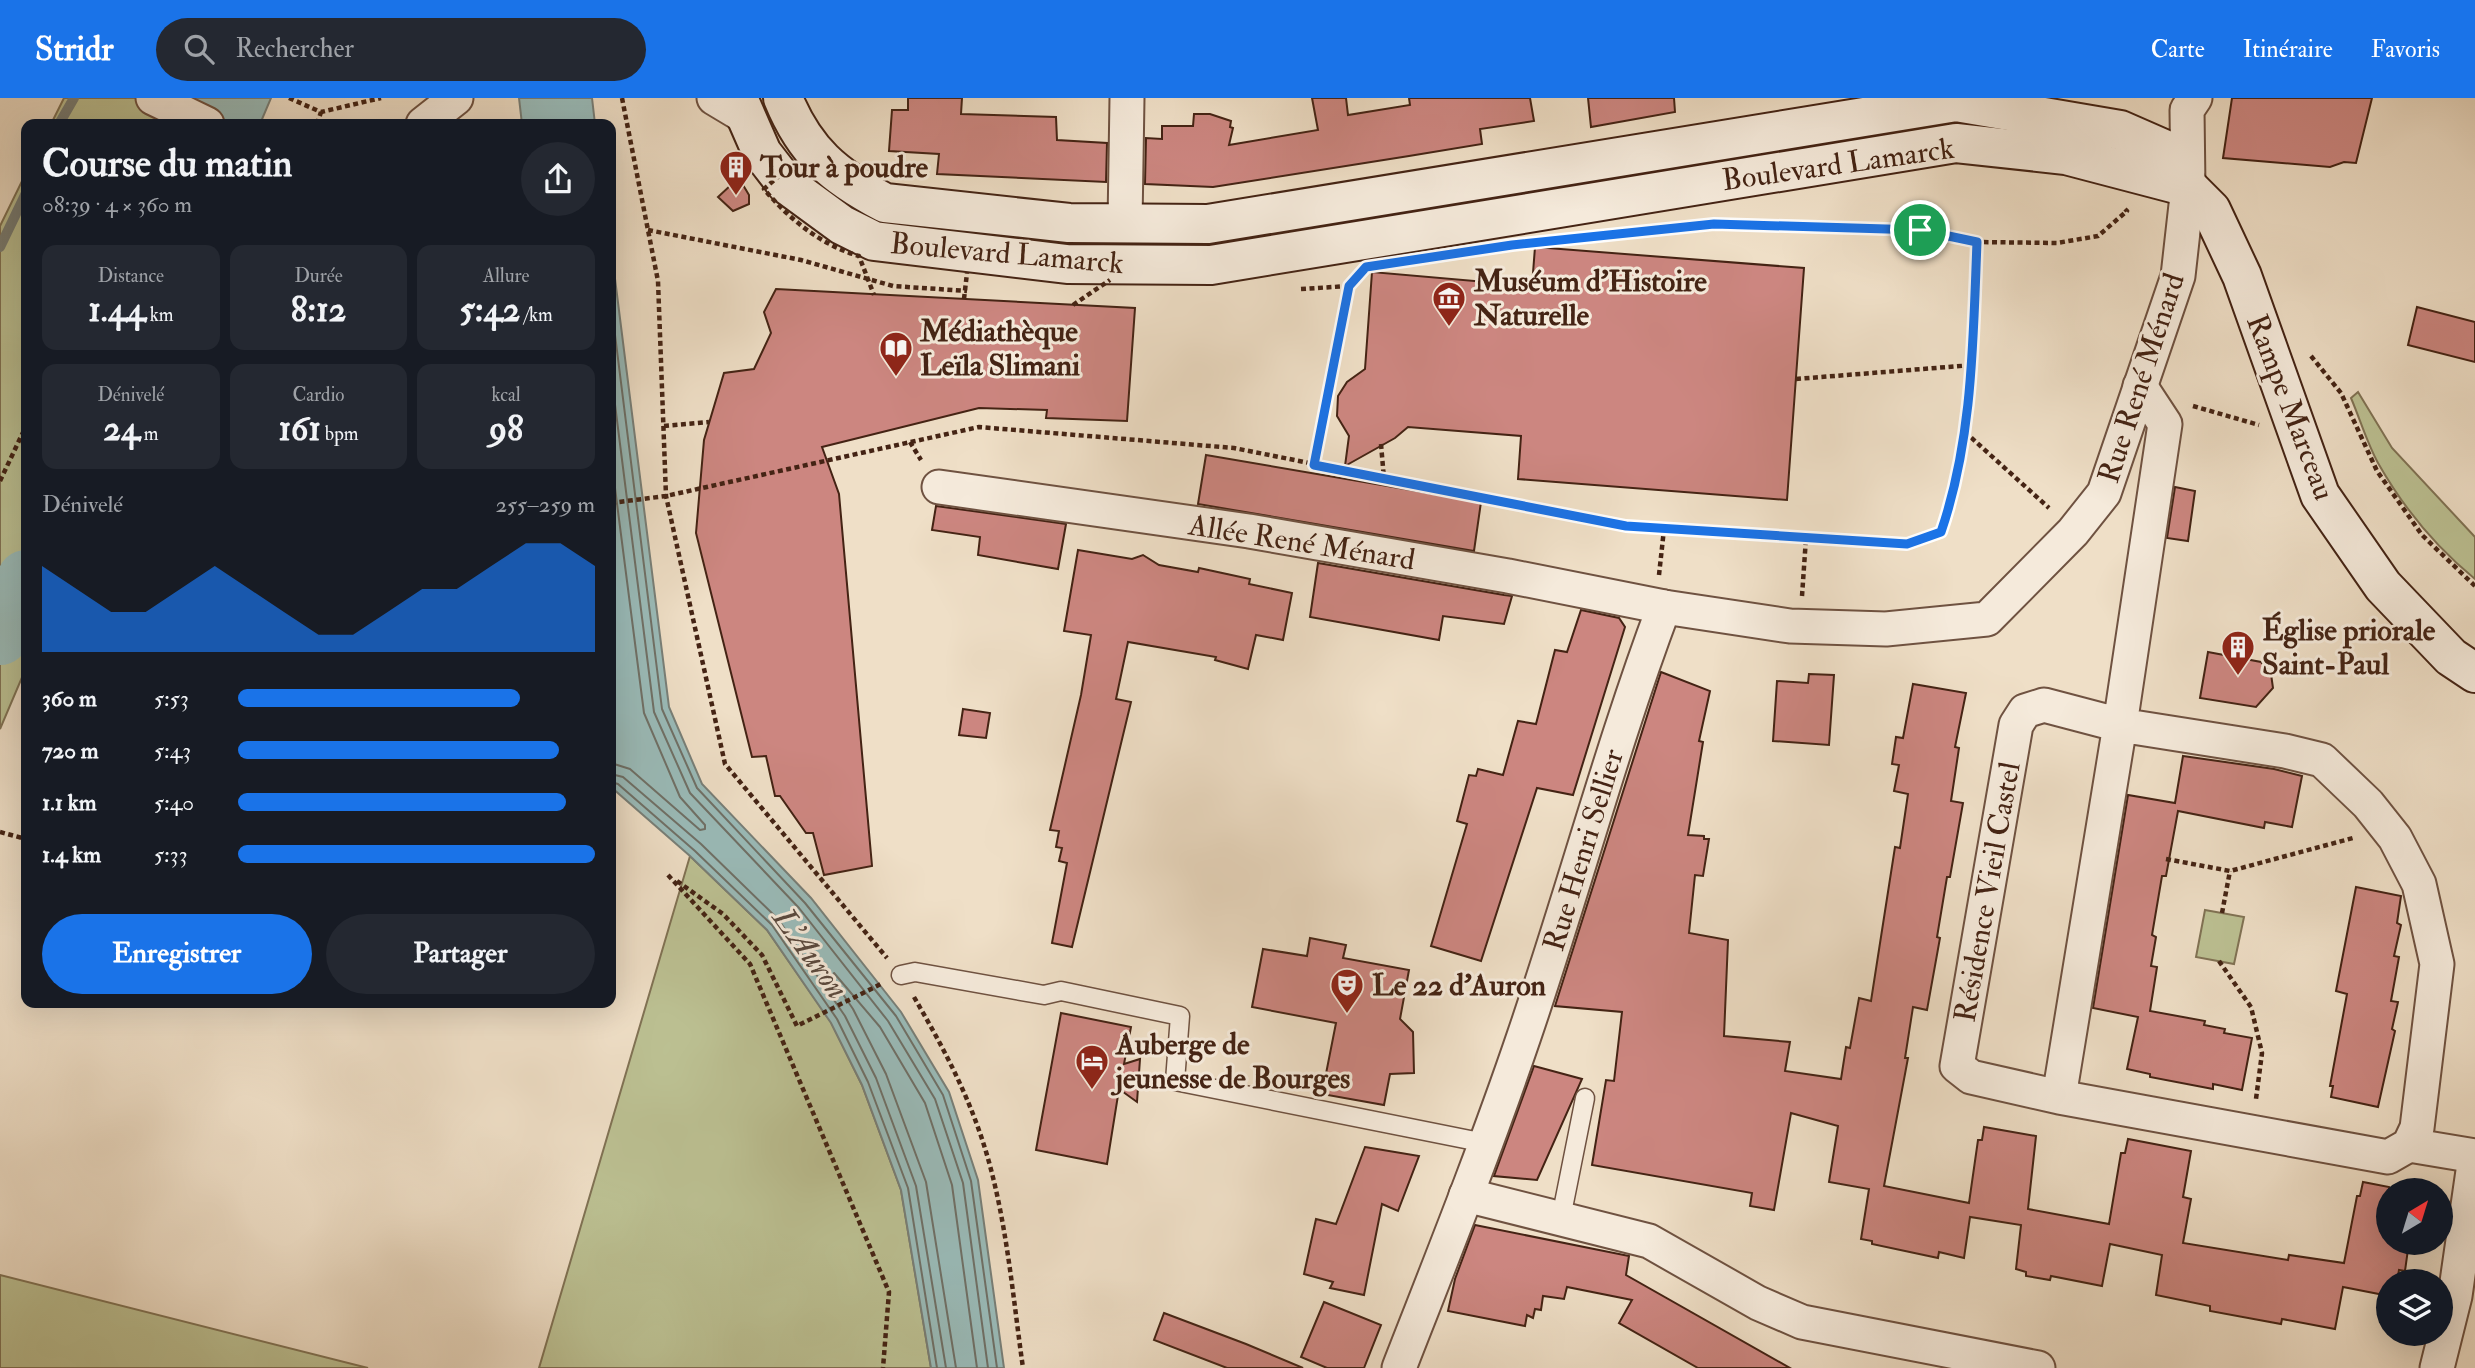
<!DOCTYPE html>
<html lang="fr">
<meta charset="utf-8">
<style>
:root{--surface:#171b24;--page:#242831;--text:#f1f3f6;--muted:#9ea1a6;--accent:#1a73e8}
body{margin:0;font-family:"IM FELL Double Pica",serif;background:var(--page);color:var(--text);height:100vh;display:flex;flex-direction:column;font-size:26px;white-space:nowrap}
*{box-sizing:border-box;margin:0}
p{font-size:23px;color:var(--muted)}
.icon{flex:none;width:38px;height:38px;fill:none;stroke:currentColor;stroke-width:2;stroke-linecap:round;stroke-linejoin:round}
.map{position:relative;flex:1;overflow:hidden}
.side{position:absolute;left:21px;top:21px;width:595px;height:889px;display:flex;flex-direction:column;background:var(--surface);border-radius:14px;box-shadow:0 7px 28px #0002}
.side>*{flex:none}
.needle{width:46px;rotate:38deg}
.buttons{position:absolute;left:2376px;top:1080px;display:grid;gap:14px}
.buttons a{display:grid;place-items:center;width:77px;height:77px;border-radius:50%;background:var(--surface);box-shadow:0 7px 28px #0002;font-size:35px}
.pin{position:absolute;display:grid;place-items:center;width:60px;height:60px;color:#fff;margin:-30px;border:4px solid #fff;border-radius:50%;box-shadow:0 2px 7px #0007}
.round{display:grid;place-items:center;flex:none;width:74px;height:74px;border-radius:37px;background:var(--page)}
.summary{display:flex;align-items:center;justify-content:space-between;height:119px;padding:0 21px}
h1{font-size:38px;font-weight:700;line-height:52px}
.figures{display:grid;grid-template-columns:repeat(3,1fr);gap:10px;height:119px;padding:7px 21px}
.figures div{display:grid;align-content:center;border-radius:14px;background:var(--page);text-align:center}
.figures b{font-size:35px;font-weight:700}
.figures small{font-size:19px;font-weight:400}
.figures p{font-size:19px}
.chart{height:196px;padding:14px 21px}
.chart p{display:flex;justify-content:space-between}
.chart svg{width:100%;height:126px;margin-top:7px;fill:var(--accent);opacity:.7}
.action{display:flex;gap:14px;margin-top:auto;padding:14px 21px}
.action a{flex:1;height:80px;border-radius:42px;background:var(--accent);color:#fff;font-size:28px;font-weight:700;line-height:80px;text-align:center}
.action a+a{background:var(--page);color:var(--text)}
ul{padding:0 21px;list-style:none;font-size:23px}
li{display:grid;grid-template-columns:112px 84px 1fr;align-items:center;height:52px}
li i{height:18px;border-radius:9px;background:var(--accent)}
header{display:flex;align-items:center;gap:42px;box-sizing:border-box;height:98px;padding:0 35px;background:var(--accent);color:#fff}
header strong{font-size:33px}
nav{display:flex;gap:38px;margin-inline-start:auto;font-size:24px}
.search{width:490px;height:63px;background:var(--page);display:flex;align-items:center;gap:18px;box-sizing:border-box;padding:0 24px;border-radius:38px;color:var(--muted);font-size:26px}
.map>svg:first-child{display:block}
</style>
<header>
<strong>Stridr</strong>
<div class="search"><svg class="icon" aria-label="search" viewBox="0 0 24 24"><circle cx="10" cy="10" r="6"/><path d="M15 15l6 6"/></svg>Rechercher</div>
<nav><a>Carte</a><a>Itinéraire</a><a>Favoris</a></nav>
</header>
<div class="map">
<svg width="2475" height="1270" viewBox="0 0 2475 1270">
<rect width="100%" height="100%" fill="#efdfc7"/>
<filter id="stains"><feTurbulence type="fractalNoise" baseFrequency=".00286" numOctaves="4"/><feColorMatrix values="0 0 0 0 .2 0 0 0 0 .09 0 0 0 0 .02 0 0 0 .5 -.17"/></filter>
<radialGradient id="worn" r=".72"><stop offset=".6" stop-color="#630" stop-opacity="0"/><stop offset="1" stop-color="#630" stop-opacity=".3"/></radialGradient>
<!-- green -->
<g fill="#bcc193" stroke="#807254" stroke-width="2">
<polygon points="64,0 167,0 220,26 51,26"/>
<polygon points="26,75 26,570 0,631 0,128"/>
<path d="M 2358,294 L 2392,350 L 2475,439 L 2475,481 C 2437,450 2403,409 2378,365 C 2367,345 2360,321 2351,300 Z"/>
<polygon points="690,758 767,832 831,924 862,987 901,1092 931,1270 539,1270"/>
<polygon points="2205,812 2244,819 2234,866 2196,859"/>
<polygon points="0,1177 368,1270 0,1270"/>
</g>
<!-- water -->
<g fill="#9abcba" stroke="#787f78" stroke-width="2">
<polygon points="168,0 271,0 260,26 220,26"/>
<polygon points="519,0 592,0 595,26 522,26"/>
<polygon points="611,149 669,609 702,686 811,800 901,914 949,994 978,1082 1004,1270 931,1270 901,1092 862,987 831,925 767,832 690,758 611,689"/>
</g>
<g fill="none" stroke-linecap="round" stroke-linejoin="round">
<!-- shore -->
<g stroke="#6f7067" stroke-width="2">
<polyline points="611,205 662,611 697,690 805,805 896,918 943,997 971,1083 997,1270"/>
<polyline points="611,275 654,614 690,695 799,810 888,923 935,1001 963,1085 988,1270"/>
<polyline points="611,359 644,615 680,699 705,727 705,731 700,732 630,671 611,665"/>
<polyline points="611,676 623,679 701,746 778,821 845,918 876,980 916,1088 946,1270"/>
<polyline points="611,684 618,686 695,753 772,827 837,921 868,984 908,1090 937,1270"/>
<polyline points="956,1270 926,1084 886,976 853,911 832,880 834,875 880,929 925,1005 952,1087 977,1270"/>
</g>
<!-- stream -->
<g stroke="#787f78" stroke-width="10">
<polyline points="59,26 74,0"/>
<polyline points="0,149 26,95"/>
</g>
<!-- river -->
<polyline stroke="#9abcba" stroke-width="58" points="0,538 26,481"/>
</g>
<!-- building -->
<g fill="#cc8680" stroke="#442314" stroke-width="2">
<polygon points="908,0 962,0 961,16 1056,19 1057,42 1107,45 1106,84 937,76 939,56 889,53 892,12 908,12"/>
<polygon points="1312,0 1346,0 1348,17 1410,7 1409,0 1530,0 1534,23 1480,31 1482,46 1409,58 1213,89 1145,86 1146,40 1162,41 1162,28 1193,28 1194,16 1210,16 1231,23 1230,29 1233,30 1229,47 1318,32"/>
<polygon points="1588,0 1674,0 1675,14 1591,29"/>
<polygon points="2232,0 2372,0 2356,65 2344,64 2330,69 2223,60"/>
<polygon points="732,86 743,87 749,97 749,106 733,113 718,99"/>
<polygon points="1535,149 1804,170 1787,402 1518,381 1521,338 1408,329 1395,340 1345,368 1349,338 1337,318 1338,298 1347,284 1365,271 1372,174 1532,188"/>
<polygon points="776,191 1135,210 1127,323 1046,320 1047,312 979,310 822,349 839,396 872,768 824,777 813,735 806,735 780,698 775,698 766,658 752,659 696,435 704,342 724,275 754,271 771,235 764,214"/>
<polygon points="2417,209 2475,224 2475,264 2408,247"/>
<polygon points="1206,357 1481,404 1474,453 1198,406"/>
<polygon points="2175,389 2195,393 2188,443 2167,440"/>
<polygon points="936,408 1066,426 1058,471 978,457 980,439 932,432"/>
<polygon points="1078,452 1132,461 1143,457 1159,467 1198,474 1199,470 1250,481 1249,486 1292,495 1283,542 1256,537 1248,571 1215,562 1216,559 1128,544 1116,601 1131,604 1072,849 1052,845 1067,765 1059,763 1062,750 1056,749 1059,733 1050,732 1081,597 1091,537 1064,533"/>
<polygon points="1318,465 1504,497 1512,498 1504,526 1443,518 1439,542 1310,519"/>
<polygon points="1581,512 1619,520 1625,529 1573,697 1537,690 1481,863 1431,848 1467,726 1457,723 1469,677 1476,678 1478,671 1503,677 1518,623 1536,626 1555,552 1567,554"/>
<polygon points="2208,554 2261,564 2271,576 2273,590 2256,609 2200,600"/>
<polygon points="1661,574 1710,593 1699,643 1703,644 1688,737 1704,738 1704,741 1709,741 1703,778 1695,777 1689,835 1728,842 1724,938 1790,944 1785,973 1841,981 1846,949 1850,950 1859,900 1871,903 1895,749 1900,750 1908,696 1894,693 1899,667 1892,666 1896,639 1903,640 1913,586 1966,595 1955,649 1959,650 1951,703 1963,705 1950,779 1947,779 1937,839 1940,840 1927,912 1913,909 1905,960 1908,960 1884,1088 1969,1105 1978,1042 1982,1042 1984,1029 2036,1038 2028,1111 2109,1126 2121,1055 2125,1055 2128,1041 2191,1053 2183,1099 2191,1101 2183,1145 2288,1162 2289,1157 2344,1165 2357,1098 2360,1098 2363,1084 2389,1089 2389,1144 2409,1144 2405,1173 2399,1172 2397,1183 2389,1183 2389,1198 2343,1189 2335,1231 2282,1221 2281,1226 2210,1213 2210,1208 2156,1197 2162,1157 2110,1146 2102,1188 2051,1178 2050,1182 2026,1178 2026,1174 2016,1171 2021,1127 1970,1119 1964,1160 1939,1154 1938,1160 1872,1146 1872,1143 1861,1141 1869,1091 1829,1084 1838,1028 1791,1015 1774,1112 1750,1108 1752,1095 1592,1067 1606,982 1614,983 1622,914 1555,908"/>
<polygon points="1809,576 1834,577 1829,647 1773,643 1777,583 1808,585"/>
<polygon points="963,611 990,615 986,640 959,637"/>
<polygon points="2183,658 2274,671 2302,678 2292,729 2265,724 2264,730 2178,713 2166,778 2162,778 2152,837 2156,839 2151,868 2157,869 2150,913 2205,923 2204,927 2225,931 2224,935 2252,940 2242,992 2213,986 2213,991 2150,979 2150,976 2127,971 2138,919 2093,910 2128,697 2175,705"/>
<polygon points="2356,789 2401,798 2397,825 2401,827 2394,858 2399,859 2391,903 2398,904 2392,931 2395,933 2378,1009 2331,999 2333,988 2330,988 2347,896 2336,893"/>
<polygon points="1310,840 1346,847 1343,860 1409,872 1400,921 1413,934 1414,975 1390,976 1384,1007 1322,996 1336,925 1252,909 1263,851 1307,858"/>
<polygon points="1061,915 1131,929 1124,966 1140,961 1137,1004 1119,991 1107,1066 1036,1052"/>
<polygon points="1534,968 1582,981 1537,1082 1494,1078"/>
<polygon points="1365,1049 1419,1058 1398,1113 1382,1106 1364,1197 1330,1190 1333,1184 1304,1176 1316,1121 1336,1126"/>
<polygon points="1475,1127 1629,1158 1626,1177 1790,1270 1698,1270 1619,1225 1632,1202 1567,1189 1564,1201 1543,1198 1541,1212 1535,1211 1533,1220 1527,1217 1525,1228 1448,1213 1455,1181"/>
<polygon points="1324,1204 1381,1227 1364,1270 1327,1270 1301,1259"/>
<polygon points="1164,1215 1246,1246 1303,1270 1227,1270 1154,1242"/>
</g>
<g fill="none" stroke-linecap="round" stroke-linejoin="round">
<defs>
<g id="lane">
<polyline points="901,877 915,874 1044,897 1061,893 1180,918 1175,983 1485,1045"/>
<polyline points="1561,1120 1585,1000"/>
</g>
<g id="street">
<polyline points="153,0 207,26"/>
<polyline points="714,0 744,18"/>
<polyline points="423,26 456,0"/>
<polyline points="1125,125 1127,0"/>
<polyline points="939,389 1249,433 1508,478 1664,509 1790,528 1886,531 1987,521 2073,434 2104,395 2178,178 2188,89 2187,12 2195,0"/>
<polyline points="2059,999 2120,627 2285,653 2322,662 2368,706 2395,740 2419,786 2437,866 2417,1030 2409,1047 2388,1059 2059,999 1971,979 1957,968 2016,627 2025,613 2044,607 2120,627 2165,326 2140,288"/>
<polyline points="2409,1047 2475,1058"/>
<polyline points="1466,1097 1649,1143 1758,1205 1802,1224 2038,1270"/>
<path d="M 1399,1270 C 1442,1160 1486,1050 1524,938 C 1573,795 1611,650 1664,509"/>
<polyline points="2437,1270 2455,1198 2475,1059"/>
</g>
<g id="secondary">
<polyline points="738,0 762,55 786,86 842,127 874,143 1067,166 1211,167 1956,45 2066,57 2188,89"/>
<path d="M 783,0 C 805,54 834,78 885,105 L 1069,125 L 1208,126 L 1956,4 L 2120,32 L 2168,53 L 2188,89 L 2211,112 L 2242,178 L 2320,397 L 2383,488 L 2451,559 L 2475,575"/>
</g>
</defs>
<!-- lane casing -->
<use href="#lane" stroke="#6f5241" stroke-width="21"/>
<!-- street casing -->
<use href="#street" stroke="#6f5241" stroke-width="37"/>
<!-- secondary casing -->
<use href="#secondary" stroke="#442314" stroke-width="42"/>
<!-- path -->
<g stroke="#442314" stroke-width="4.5" stroke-dasharray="5 3.5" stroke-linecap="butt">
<polyline points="289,0 321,14 381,0"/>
<polyline points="622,0 658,183 666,398 725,666 887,860"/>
<polyline points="317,26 321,14"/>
<polyline points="1678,130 1714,126 1920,133 1977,144"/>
<polyline points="648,132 801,162 893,188 967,193"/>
<polyline points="1301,191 1349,188"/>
<polyline points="2311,258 2341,295 2377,373 2422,437 2475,488"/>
<polyline points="1796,281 1973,267"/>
<polyline points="2193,308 2259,327"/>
<polyline points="664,328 709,324"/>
<polyline points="1965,334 2049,410"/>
<polyline points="910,344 921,362"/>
<polyline points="1381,346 1384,381"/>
<polyline points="1314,367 1349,188 1355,181"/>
<polyline points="0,383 26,328"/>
<path d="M 611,405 L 666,398 L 979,329 L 1234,350 L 1626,428 L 1907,446 L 1941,434 C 1973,341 1973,241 1977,144 L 2057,145 L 2098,138 L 2127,113 L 2125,111"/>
<polyline points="1659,477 1664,431"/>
<polyline points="1802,498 1806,440"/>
<polyline points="0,734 26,741"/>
<polyline points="2166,761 2230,773 2353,740"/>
<polyline points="668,777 750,866 889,1194 883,1270"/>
<polyline points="677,783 723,816 762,857 797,928 881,886"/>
<polyline points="2222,815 2230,773"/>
<polyline points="2219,863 2251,909 2262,955 2256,1001"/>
<path d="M 914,899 C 940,944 964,988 981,1038 C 1006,1112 1012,1193 1023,1270"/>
<polyline points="587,905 591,906"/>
</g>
<!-- lane -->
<use href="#lane" stroke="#f5eadb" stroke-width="18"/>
<!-- street -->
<use href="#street" stroke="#f5eadb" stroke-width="33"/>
<!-- secondary -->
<use href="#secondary" stroke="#f5eadb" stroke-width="38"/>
<!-- path-bridge -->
<g stroke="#442314" stroke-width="4.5" stroke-dasharray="5 3.5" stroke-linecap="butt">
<path d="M 780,77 L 764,91 C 789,121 821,147 859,158 L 874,197"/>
<polyline points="964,201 967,175"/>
<polyline points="1073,207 1110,182"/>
</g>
</g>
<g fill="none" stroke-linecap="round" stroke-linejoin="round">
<defs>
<path id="route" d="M 1714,126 L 1920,132 L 1977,144 C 1973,241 1973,341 1941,434 L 1907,446 L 1626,428 L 1314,367 L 1349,188 L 1366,169 L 1512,147 Z"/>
</defs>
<!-- route casing -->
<use href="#route" stroke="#fff" stroke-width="14"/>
<!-- route -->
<use href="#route" stroke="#1a73e8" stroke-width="9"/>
</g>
<!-- icons -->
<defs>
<symbol id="building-pin" viewBox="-11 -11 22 30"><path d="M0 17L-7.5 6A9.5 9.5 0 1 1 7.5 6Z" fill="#8f2418" stroke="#f5eadb"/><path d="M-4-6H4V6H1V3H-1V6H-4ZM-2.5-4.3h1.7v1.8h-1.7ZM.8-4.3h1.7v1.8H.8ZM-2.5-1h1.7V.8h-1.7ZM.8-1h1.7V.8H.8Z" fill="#fff"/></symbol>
<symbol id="museum-pin" viewBox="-11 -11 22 30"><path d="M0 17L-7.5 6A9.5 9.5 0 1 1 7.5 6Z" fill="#8f2418" stroke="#f5eadb"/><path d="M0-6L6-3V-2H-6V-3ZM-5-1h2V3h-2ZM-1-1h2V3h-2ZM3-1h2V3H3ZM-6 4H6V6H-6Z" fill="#fff"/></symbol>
<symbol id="library-pin" viewBox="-11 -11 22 30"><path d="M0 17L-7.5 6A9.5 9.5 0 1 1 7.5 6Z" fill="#8f2418" stroke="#f5eadb"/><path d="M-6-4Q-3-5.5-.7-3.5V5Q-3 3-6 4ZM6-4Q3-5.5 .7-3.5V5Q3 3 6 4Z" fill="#fff"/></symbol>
<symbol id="theatre-pin" viewBox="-11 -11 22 30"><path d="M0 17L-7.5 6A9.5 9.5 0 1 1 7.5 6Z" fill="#8f2418" stroke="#f5eadb"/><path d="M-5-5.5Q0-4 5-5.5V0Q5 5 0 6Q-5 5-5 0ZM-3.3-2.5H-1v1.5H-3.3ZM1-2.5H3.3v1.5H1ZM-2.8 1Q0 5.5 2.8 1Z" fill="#fff"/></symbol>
<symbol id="hotel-pin" viewBox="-11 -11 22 30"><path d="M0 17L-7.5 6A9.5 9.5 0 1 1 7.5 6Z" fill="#8f2418" stroke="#f5eadb"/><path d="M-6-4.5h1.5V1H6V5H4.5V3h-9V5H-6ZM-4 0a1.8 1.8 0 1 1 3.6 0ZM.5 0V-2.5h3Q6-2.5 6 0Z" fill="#fff"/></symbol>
</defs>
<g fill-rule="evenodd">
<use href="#building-pin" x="717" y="50" width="38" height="52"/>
<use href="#museum-pin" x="1430" y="181" width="38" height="52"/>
<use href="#library-pin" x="877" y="231" width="38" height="52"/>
<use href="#building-pin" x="2219" y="530" width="38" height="52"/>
<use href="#theatre-pin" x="1328" y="868" width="38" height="52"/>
<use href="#hotel-pin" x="1073" y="944" width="38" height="52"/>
</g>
<g text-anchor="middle" stroke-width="6" stroke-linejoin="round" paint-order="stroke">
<!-- street labels -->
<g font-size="30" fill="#442314" stroke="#f5eadb">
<text transform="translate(1838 66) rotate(-8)" y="10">Boulevard Lamarck</text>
<text transform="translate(1007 155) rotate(5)" y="10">Boulevard Lamarck</text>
<text transform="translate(2141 280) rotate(-72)" y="10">Rue René Ménard</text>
<text transform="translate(2291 309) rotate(69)" y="10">Rampe Marceau</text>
<text transform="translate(1302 444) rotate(9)" y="10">Allée René Ménard</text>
<text transform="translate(1583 752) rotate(-73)" y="10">Rue Henri Sellier</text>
<text transform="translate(1987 794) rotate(-80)" y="10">Résidence Vieil Castel</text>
</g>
<!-- poi labels -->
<g font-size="30" font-weight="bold" fill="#442314" stroke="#f5eadb" text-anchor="start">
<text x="760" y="79">Tour à poudre</text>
<text x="1474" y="193">Muséum d'Histoire<tspan x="1474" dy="34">Naturelle</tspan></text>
<text x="920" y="243">Médiathèque<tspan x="920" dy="34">Leïla Slimani</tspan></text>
<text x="2262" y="542">Église priorale<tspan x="2262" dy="34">Saint-Paul</tspan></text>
<text x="1372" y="897">Le 22 d'Auron</text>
<text x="1116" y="956">Auberge de<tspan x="1116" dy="34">jeunesse de Bourges</tspan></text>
</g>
<!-- water labels -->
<g font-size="32" font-style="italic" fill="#5a493e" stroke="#f5eadb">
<text transform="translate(811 855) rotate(54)" y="11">L'Auron</text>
</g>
</g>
<rect width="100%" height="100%" filter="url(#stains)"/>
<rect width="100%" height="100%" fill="url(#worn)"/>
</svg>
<div class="buttons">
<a><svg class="needle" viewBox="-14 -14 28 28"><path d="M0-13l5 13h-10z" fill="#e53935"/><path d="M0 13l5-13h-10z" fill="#9ea1a6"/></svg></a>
<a><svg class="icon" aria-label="layers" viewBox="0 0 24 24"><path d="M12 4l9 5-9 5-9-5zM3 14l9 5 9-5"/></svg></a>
</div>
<div class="pin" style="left:1920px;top:132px;background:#1e9e55"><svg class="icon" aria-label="arrive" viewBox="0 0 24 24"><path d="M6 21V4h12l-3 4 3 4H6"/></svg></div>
<section class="side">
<div class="summary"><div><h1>Course du matin</h1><p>08:39 · 4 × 360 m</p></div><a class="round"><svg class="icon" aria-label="share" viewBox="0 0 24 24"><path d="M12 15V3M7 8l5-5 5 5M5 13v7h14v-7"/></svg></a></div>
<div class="figures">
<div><p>Distance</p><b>1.44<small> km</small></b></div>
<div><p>Durée</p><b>8:12</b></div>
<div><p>Allure</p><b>5:42<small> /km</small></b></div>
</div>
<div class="figures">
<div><p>Dénivelé</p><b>24<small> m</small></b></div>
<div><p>Cardio</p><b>161<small> bpm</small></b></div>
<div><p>kcal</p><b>98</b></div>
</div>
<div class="chart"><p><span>Dénivelé</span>255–259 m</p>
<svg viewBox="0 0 160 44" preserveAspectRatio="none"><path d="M0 44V14L10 22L20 30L30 30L40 22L50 14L60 22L70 30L80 38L90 38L100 30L110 22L120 22L130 14L140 6L150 6L160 14V44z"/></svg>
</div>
<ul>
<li><b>360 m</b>5:53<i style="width:79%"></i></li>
<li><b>720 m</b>5:43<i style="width:90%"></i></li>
<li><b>1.1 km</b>5:40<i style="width:92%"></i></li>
<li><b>1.4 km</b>5:33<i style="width:100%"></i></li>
</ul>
<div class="action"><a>Enregistrer</a><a>Partager</a></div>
</section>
</div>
